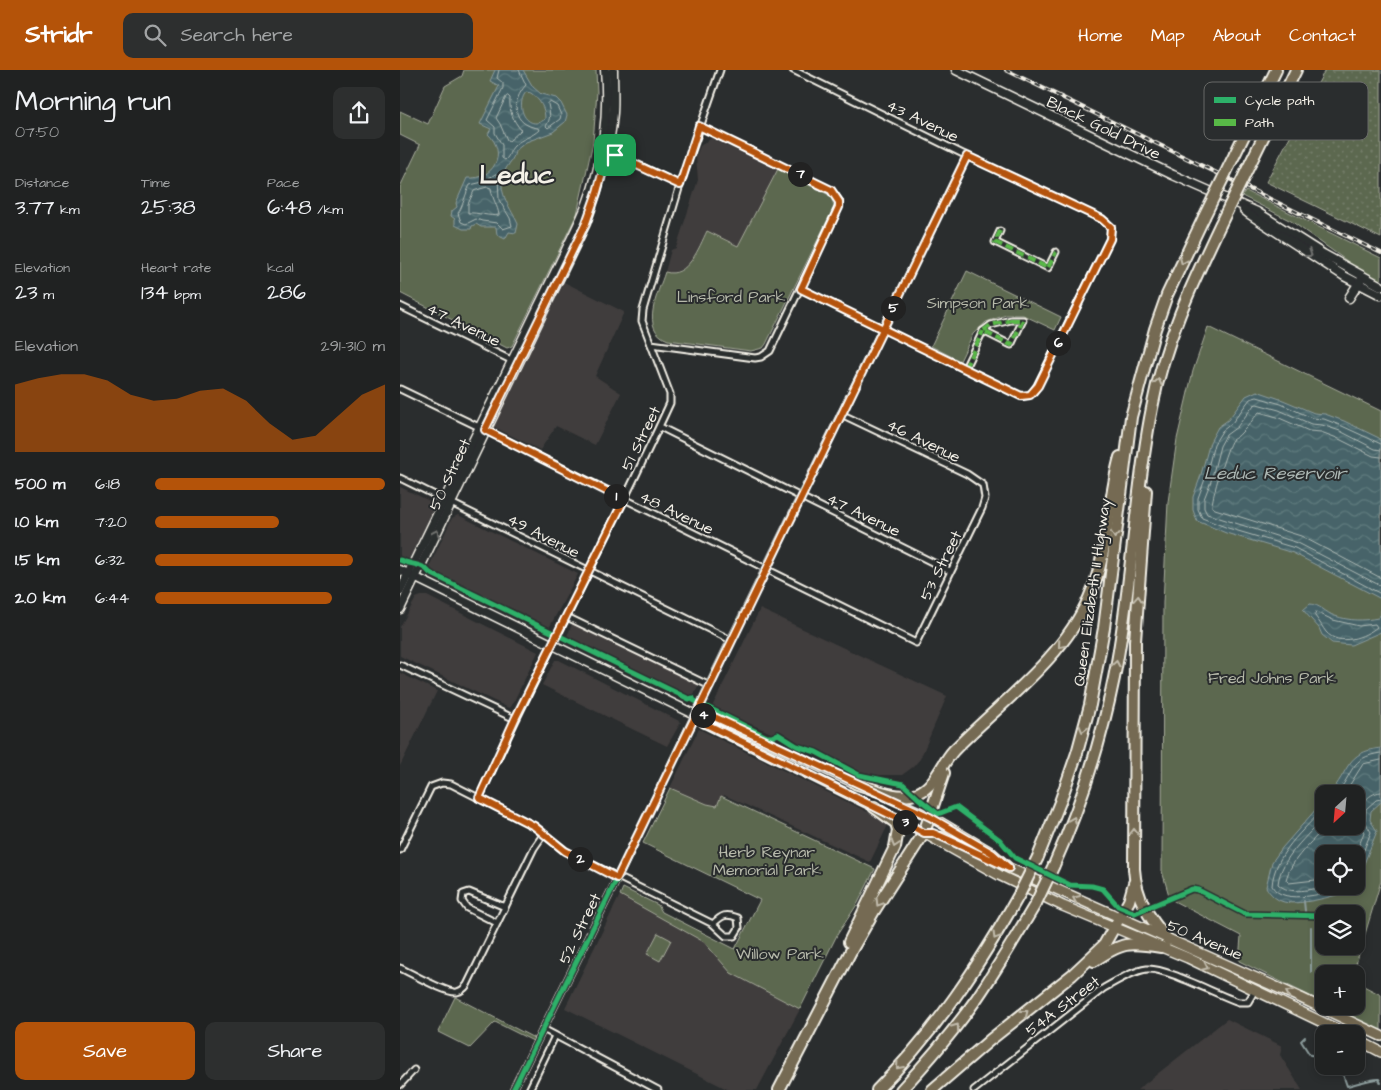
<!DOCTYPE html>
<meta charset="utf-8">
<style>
:root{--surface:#202222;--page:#2d2f2f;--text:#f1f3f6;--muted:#a2a4a5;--line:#3d3f40;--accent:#b45309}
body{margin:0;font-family:"Architects Daughter",sans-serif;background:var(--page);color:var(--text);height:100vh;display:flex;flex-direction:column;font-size:19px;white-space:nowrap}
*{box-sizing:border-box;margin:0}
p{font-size:16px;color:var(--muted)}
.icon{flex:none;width:28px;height:28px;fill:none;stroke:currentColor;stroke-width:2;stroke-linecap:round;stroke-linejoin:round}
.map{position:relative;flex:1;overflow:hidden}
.sheet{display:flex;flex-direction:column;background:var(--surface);width:400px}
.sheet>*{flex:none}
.needle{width:32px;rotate:206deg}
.fabs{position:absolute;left:915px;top:715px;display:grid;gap:10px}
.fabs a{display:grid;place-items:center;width:50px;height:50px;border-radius:10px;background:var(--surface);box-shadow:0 2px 8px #0003,0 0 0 1px var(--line);font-size:25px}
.pin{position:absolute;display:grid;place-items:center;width:42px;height:42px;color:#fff;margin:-21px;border-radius:10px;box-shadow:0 2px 8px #0006}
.km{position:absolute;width:25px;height:25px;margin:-12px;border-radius:50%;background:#222;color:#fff;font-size:14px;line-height:25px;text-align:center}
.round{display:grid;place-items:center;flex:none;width:52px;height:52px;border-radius:10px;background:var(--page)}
.head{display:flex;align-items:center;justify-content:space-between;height:85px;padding:0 15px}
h1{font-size:28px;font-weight:600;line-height:38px}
.stats{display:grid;grid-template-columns:repeat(3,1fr);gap:8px;height:85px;padding:5px 15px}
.stats div{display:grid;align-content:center}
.stats b{font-size:21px;font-weight:600}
.stats small{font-size:14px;font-weight:400}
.stats p{font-size:14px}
.chart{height:140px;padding:10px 15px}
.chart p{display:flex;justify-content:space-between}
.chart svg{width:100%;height:90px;margin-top:5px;fill:var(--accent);opacity:.7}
.primary-button{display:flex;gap:10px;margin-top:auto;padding:10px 15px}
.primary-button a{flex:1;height:58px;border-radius:10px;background:var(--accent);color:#fff;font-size:20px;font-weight:600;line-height:58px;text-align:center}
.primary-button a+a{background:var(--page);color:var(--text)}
ul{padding:0 15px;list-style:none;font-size:16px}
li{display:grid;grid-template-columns:80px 60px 1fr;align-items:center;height:38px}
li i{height:12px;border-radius:6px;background:var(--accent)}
header{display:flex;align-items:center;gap:30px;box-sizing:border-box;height:70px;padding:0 25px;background:var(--accent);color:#fff}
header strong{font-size:24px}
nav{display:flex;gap:28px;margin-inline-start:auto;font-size:18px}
.search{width:350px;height:45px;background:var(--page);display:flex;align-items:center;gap:12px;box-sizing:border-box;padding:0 18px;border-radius:10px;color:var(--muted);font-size:19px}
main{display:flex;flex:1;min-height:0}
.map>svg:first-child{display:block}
</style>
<header>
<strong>Stridr</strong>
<div class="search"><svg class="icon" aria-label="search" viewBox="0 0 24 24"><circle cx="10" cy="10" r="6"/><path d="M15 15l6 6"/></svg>Search here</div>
<nav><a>Home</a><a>Map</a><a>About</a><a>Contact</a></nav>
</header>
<main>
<section class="sheet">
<div class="head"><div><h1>Morning run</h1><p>07:50</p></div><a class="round"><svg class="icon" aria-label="share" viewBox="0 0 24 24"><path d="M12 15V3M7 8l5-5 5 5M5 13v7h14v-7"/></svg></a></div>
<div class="stats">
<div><p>Distance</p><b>3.77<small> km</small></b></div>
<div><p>Time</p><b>25:38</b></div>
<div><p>Pace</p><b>6:48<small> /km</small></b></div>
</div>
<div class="stats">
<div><p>Elevation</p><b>23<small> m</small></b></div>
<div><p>Heart rate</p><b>134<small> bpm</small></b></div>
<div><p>kcal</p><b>286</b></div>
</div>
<div class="chart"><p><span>Elevation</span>291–310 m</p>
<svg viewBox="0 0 160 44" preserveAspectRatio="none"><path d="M0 44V11L10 8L20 6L30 6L40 9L50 16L60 19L70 18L80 14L90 13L100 19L110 30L120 38L130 36L140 26L150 16L160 11V44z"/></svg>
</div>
<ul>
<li><b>500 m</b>6:18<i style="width:100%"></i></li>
<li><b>1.0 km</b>7:20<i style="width:54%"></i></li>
<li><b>1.5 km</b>6:32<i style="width:86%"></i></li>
<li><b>2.0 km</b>6:44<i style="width:77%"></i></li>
</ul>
<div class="primary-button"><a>Save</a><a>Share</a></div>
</section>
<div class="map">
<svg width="981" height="1020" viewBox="0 0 981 1020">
<defs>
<pattern id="grass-dots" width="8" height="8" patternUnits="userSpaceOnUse" patternTransform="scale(1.25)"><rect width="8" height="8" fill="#5c6850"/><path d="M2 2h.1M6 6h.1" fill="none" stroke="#747e69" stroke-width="1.8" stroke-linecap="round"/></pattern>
<pattern id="water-waves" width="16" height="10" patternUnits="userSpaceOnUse" patternTransform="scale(1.25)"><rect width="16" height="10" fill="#466469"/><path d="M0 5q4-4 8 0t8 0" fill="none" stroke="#617b7e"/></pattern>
</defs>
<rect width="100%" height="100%" fill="#2a2d2e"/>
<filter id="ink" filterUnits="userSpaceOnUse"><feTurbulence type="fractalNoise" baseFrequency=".02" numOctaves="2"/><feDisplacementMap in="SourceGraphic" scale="10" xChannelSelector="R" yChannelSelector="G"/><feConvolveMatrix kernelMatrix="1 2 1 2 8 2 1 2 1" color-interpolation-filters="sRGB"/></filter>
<g filter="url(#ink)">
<!-- built -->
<g fill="#403d3d">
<polygon points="312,68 378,99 338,176 307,161 289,196 271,204 265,202 271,180 276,178 298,110 296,86 300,76"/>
<polygon points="164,212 224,242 195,306 221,323 195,375 156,356 140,380 92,356"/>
<polygon points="0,417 36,434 7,493 0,489"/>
<polygon points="58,445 178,504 148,560 28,504 28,499 52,448"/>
<polygon points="21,526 27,526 138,582 111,637 109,638 0,586 0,557 16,528"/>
<polygon points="360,539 547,626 520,689 513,697 502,705 467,705 312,637"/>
<polygon points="173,552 300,613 290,631 165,571"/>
<polygon points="155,590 159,590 281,652 267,676 142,615"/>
<polygon points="0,603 37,621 0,696"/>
<polygon points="299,659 484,750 488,755 470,792 324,725 317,736 307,734 270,718"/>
<polygon points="220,825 304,872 331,903 400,939 357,1020 329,1020 165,938"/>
<polygon points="827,949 882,976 880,985 902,1020 737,1020"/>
</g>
<!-- grass -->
<polygon fill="url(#grass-dots)" stroke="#a8ac9c" points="925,0 981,0 981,168 866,112"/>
<!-- park -->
<g fill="#5c6850" stroke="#a8ac9c" fill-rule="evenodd">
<polygon points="64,0 196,0 197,22 193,72 177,144 112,276 107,278 0,223 0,117 20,75 0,65 0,41 28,54 45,16 62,6"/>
<path d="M 378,99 L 429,125 L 432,128 L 434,137 L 366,274 L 363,278 L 351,281 L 268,270 C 239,259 258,224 265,202 C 288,209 299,177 307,161 L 338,176 Z"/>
<polygon points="846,121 981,188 981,211 965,204 891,151 842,126"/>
<polygon points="567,201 661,247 655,260 623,245 606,245 586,252 573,264 560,291 531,276"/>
<path d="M 808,257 L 981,341 L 981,811 L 953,904 L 924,904 L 924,933 L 839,891 L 841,866 L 770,829 L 762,801 L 763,533 L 768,432 L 777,369 L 793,301 ZM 924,724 L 956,724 L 956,756 L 924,756 ZM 924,784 L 956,784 L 956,816 L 924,816 ZM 924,844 L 956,844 L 956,876 L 924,876 Z"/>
<polygon points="270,718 307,734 317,736 321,726 475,799 458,833 437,865 400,939 331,903 304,872 220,825 223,818 258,835 262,842 335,879 360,830 243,773"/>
<polygon points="258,863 271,870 260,891 247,884"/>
<polygon points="956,912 981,925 981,961 931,936 956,936"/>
<polygon points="55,927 134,968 133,971 95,952 70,978 38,962"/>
</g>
<!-- water -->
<g fill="url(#water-waves)" stroke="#8c9c9c" fill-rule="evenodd">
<path d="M 95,0 L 123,0 L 133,17 L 141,24 L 156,28 L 161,33 L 167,45 L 165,52 L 153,62 L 126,72 L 115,81 C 114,91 105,96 103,106 C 98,124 111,138 118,154 L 116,163 L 109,162 L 105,169 L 97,165 L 96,157 L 81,157 L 76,154 L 72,156 L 71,159 L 63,159 L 55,155 L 55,149 L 51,146 L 52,141 L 57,137 L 56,133 L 67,108 C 94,110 108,83 88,64 L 91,59 L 80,54 L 99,16 L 90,11 ZM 126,22 L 131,23 C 140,30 145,38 145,49 C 128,63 114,37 126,22 Z"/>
<polygon points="857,321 883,330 914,343 925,344 944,351 979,368 981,371 981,529 893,483 826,463 797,451 793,440 793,427 800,408 810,372 818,357 828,350 846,326"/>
<path d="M 910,534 C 919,534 926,543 935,546 C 950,551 963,551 978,548 L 981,544 L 981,562 L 951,575 L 932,573 L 922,565 L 919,558 L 903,540 Z"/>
<path d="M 981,678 L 981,732 L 971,741 L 970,750 L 977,761 L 956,814 L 956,784 L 924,784 L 924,816 L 955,816 L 954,820 C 938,825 900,836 884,832 C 876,830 870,824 866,817 L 872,792 L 882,778 L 924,730 L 924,756 L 956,756 L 956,724 L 929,724 C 950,701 945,682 981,678 Z"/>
</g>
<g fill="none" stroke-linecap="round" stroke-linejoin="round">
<!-- shore -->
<g stroke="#aeb9b5" stroke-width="1">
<path d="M 99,0 L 97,8 L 103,13 L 103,18 L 87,50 L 95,57 L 95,63 L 102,75 L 102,88 L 105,90 C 110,86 109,81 114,76 C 122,68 132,67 139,60 L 138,58 C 112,55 111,31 126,15 L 119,0"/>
<path d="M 108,26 L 110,28 C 109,42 113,50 121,60 L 109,71 L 107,70 L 100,54 L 96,48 L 106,27 Z"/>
<path d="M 150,32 L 157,36 L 161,45 L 160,49 L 148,58 L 146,56 C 151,49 150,43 148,34 Z"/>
<path d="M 96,104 L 98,106 L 99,130 L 110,148 L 112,156 L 103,159 L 97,153 L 82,151 L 76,149 L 66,154 L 61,152 L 58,143 C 62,139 66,122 70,115 L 83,112 Z"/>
<path d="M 88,117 L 91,118 C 92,129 98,136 99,145 C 89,147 78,142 68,143 L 68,134 L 74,121 Z"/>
<polyline points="981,374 942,356 924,349 912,348 881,334 857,327 850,329 832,353 822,361 814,374 805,409 798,428 798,439 802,448 828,458 895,478 981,524"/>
<polyline points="981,380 975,379 940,361 922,355 911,354 879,340 857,334 854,335 837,357 826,365 820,376 811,411 804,429 804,438 807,444 898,473 981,516"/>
<path d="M 981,387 L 973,386 L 937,368 L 921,362 L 909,361 L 877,347 L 859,342 C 853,349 848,357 841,363 C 839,366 835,368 832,370 C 827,376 811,430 812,437 L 815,439 L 901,466 L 981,508"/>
<path d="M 916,542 L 933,550 L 959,556 L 975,554 L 977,557 C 965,567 939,577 926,562 C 923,558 919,551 915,546 Z"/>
<path d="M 936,724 C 954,704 949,687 981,683"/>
<polyline points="944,724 963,694 981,690"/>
<path d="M 924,738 C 904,760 874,784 872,816 C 883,837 931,822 949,816"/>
<path d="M 924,747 C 907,767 881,787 878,814 C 890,826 912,819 927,816"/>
<path d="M 956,784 L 964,762 C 962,759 959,755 959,751 C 957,738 967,723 981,722"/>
<polyline points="956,800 971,762 965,752 966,739 976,730 981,729"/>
<path d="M 924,809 L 889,813 L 886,810 C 891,789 912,772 926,756"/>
</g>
<!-- stream -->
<g stroke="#8c9c9c" stroke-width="2">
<polyline points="904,831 905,841"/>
<polyline points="911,857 911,902"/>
<polyline points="905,967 901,971 910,985 924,986"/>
<path d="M 940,996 L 947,1016 C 958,1014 968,1009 979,1009 L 981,1013"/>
</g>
<defs>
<g id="street">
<path d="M 393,0 L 567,86 L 702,149 L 711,157 L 710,169 L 637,316 C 633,323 630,327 621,326 L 401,219"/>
<polyline points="205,82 228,90 280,115"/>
<polyline points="600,161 595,172 648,198 656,182"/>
<polyline points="0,236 115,292"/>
<polygon points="611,250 623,250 611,275 583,261 591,255"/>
<polyline points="251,274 355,288 361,287 370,281 439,137 439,131 431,120 299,56"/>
<polyline points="565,298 583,261"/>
<polyline points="0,319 79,357 516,573 582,438 585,428 583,415 567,404 441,344"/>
<polyline points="260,357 550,501"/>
<polyline points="0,408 331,570"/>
<polyline points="167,547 310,616"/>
<polyline points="0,595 115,649"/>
<path d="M 79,728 C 140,595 209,466 270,333 L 270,324 L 242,251 L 243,240 L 280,115 L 320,0"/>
<path d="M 0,780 L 31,717 L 42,713 L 51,714 L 134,756 L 165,781 L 313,854 L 326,866 L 334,866 L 339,858 L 338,848 C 326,843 322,845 313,854"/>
<polyline points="97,853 67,838 62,831 63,824 69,822 105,837"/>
<path d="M 0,898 C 11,903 47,924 57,922 C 61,921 64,919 67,915 L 134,778 L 143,765"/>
<polyline points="143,959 258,1020"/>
<polyline points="0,1015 14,1000"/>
<polyline points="113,1020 217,809 331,570 567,86"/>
<polyline points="129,1020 155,966"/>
<path d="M 574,1020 L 704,918 C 717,911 732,901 747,899 C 765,897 817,925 839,932 L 848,932 L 855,920"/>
</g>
<g id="secondary">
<polyline points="556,0 773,105 857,142 923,184 981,216"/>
<polyline points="844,140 849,144 944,206 981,225"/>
<polyline points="949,228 960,211"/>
<polyline points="0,500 296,645 304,653 478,739"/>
<path d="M 0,521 L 166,180 C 173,165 181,150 187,134 C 203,92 209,44 205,0"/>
<path d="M 0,539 L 186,153 C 199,117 210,81 213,43 C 214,29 213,14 213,0"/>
<polyline points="296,645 310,645 458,715"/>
<polyline points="485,726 531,747"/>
<polyline points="491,745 524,763"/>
</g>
<g id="primary">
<polyline points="531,747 592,783 609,798 901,928 981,966"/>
<polyline points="524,763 599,805 663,836 788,888 947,964"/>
<polyline points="542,767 598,793"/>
<polyline points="956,969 981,982"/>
</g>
<g id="highway">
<polyline points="835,84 876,0"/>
<polyline points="851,92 896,0"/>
<path d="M 746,421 L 735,571 L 734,799 C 736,829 749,848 768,870"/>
<path d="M 455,713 C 474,719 498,731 518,723 C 536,715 541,694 554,680 C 600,633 663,589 689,528 C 709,483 707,433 720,387"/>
<polyline points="638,787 660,732 677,683 690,635 704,558 731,347 755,259 767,225 804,147"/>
<path d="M 654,795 C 681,735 701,672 714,608 C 732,519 734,427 752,338 C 764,273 792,214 820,155"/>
<polyline points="449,872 495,777 498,760 496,753 474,737"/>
<path d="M 694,891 C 722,872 728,872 761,877"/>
<polyline points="379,1020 451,881 474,841 524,763 544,703"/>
<path d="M 477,1020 C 535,963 580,894 620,823"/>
<path d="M 501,1020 C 528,991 554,961 577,928 C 598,897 617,865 636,833"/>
<polyline points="532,1020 590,970 672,905 704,875 729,831 734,813"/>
</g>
</defs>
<!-- street casing -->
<use href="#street" stroke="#f4f1e8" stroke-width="9"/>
<!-- secondary casing -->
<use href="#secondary" stroke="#f4f1e8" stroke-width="11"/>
<!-- primary casing -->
<use href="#primary" stroke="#f4f1e8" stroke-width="12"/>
<!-- highway casing -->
<use href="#highway" stroke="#f4f1e8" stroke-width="14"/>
<!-- street -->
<use href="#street" stroke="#2a2d2e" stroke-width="5"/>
<!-- secondary -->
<use href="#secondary" stroke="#2a2d2e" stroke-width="8"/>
<!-- primary -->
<use href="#primary" stroke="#756b52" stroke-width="9"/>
<!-- highway -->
<use href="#highway" stroke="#756b52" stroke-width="10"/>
<defs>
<polyline id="rail" points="606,0 981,183"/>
</defs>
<!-- rail casing -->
<use href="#rail" stroke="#f4f1e8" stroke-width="4"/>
<!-- rail -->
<use href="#rail" stroke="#2a2d2e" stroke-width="2" stroke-dasharray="5.5" stroke-linecap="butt"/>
<defs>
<g id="highway-bridge">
<polyline points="804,147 835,84"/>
<polyline points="820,155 851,92"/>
<polyline points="620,823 638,787"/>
<polyline points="636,833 654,795"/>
</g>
</defs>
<!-- highway-bridge casing -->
<use href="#highway-bridge" stroke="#f4f1e8" stroke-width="14" stroke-linecap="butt"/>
<!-- highway-bridge -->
<use href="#highway-bridge" stroke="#756b52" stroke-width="10"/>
<!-- quiet -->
<g stroke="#58b947" stroke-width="4" stroke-dasharray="8 4" stroke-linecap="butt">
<polyline points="600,161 595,172 648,198 656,182"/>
<polygon points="611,250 623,250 611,275 583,261 591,255"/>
<polyline points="565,298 583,261"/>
</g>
<defs>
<g id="cycleway">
<path d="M 0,490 C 10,495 23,493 30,503 L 289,629 L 293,628 L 293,630 L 367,667 L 372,667 L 378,664 L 397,676 L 416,682 L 459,705 L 503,714 L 518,728 L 538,744 L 556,737 L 600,770 L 615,788 L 670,815 L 692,816 L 703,819 L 718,836 L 735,843 L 792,819 L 798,820 L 845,844 L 924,846"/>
<polyline points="113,1020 217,809 331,570 567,86"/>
</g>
</defs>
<!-- cycleway casing -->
<use href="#cycleway" stroke="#2a2d2e" stroke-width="8"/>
<!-- cycleway -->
<use href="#cycleway" stroke="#2db169" stroke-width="5"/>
</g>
<!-- one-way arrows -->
<defs><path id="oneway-chevron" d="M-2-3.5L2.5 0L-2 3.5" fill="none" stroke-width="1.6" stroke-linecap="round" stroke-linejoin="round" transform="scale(1.25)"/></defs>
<g stroke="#71726f">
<use href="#oneway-chevron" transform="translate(909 184) rotate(34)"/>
<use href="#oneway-chevron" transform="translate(36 463) rotate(-65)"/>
</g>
<g stroke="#c1bbac">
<use href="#oneway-chevron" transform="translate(783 191) rotate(114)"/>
<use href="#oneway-chevron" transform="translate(758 312) rotate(-76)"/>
<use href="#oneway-chevron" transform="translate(715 465) rotate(97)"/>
<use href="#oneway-chevron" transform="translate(738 529) rotate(-86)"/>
<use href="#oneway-chevron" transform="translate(661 575) rotate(130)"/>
<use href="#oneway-chevron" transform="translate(716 594) rotate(-80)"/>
<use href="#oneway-chevron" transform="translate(683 659) rotate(105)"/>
<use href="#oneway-chevron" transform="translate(673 750) rotate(-68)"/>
<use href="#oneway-chevron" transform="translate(734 762) rotate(-90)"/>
<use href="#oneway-chevron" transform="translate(495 774) rotate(108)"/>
<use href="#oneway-chevron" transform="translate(676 829) rotate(-156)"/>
<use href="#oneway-chevron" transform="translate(479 833) rotate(122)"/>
<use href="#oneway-chevron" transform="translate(596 866) rotate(121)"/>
<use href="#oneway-chevron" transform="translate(805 897) rotate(25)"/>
<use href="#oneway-chevron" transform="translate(889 923) rotate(-156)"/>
<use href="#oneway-chevron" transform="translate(625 943) rotate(-38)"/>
<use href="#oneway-chevron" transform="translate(556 957) rotate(-54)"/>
<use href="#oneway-chevron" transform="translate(499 996) rotate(132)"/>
</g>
</g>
<g fill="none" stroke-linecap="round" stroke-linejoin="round" filter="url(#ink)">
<defs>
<polyline id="route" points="215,85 208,82 197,122 186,153 85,360 224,430 115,649 79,728 134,756 165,781 217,808 296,645 304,653 501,750 524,763 533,763 549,770 609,798 592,783 530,747 310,645 296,645 567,86 702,149 711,157 710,169 638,316 630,325 621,326 491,263 475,255 401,219 439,137 439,132 431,120 299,56 280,115 215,85"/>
</defs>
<!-- route casing -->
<use href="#route" stroke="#fff" stroke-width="10"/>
<!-- route -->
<use href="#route" stroke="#b45309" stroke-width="6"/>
</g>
<g text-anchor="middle" stroke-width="4" stroke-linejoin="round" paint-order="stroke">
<!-- street labels -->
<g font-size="16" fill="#f4f1e8" stroke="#2a2d2e">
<text transform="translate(523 50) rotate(26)" y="6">43 Avenue</text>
<text transform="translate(704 57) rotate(26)" y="6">Black Gold Drive</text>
<text transform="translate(64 254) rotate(26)" y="6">47 Avenue</text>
<text transform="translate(240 368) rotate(-64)" y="6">51 Street</text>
<text transform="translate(524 370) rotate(26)" y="6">46 Avenue</text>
<text transform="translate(49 404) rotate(-65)" y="6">50 Street</text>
<text transform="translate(277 442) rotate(26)" y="6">48 Avenue</text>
<text transform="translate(464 444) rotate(26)" y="6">47 Avenue</text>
<text transform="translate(144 465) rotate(27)" y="6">49 Avenue</text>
<text transform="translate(540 495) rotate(-64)" y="6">53 Street</text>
<text transform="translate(691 522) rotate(-82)" y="6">Queen Elizabeth II Highway</text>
<text transform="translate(179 858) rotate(-64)" y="6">52 Street</text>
<text transform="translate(805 869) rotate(23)" y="6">50 Avenue</text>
<text transform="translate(662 935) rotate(-37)" y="6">54A Street</text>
</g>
<!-- park labels -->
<g font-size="16" fill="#b7baab" stroke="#2a2d2e">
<text x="331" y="232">Linsford Park</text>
<text x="578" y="238">Simpson Park</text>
<text x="872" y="613">Fred Johns Park</text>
<text x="367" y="787">Herb Reynar<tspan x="367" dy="18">Memorial Park</tspan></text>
<text x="380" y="889">Willow Park</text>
</g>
<!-- water labels -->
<g font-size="18" font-style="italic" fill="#aeb9b5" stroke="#2a2d2e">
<text x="875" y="409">Leduc Reservoir</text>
</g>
<!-- town labels -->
<g font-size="26" font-weight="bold" fill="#f4f1e8" stroke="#2a2d2e">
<text x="117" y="113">Leduc</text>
</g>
</g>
<!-- legend -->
<rect x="804" y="12" width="164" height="58" rx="8" fill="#2a2d2e" stroke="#676866" stroke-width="1"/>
<rect x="814" y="27" width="22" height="6" fill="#2db169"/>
<rect x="814" y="49" width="22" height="7" fill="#58b947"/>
<g font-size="14" fill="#f4f1e8">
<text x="845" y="35">Cycle path</text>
<text x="845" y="57">Path</text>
</g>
</svg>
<div class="fabs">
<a><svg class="needle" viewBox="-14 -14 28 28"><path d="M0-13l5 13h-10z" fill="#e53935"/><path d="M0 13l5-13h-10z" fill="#a2a4a5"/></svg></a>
<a><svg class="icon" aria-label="locate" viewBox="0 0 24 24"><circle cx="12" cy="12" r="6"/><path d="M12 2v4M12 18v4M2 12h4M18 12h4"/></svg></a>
<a><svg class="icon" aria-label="layers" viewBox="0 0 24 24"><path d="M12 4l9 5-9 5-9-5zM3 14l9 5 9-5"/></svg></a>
<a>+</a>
<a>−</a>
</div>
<div class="pin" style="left:215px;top:85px;background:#1e9e55"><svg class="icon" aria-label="arrive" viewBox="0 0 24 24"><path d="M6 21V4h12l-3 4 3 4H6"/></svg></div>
<b class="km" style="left:216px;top:426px">1</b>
<b class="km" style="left:180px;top:789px">2</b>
<b class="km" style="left:505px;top:752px">3</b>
<b class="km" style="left:303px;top:645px">4</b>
<b class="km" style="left:493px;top:238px">5</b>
<b class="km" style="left:658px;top:273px">6</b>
<b class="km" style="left:400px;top:104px">7</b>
</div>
</main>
